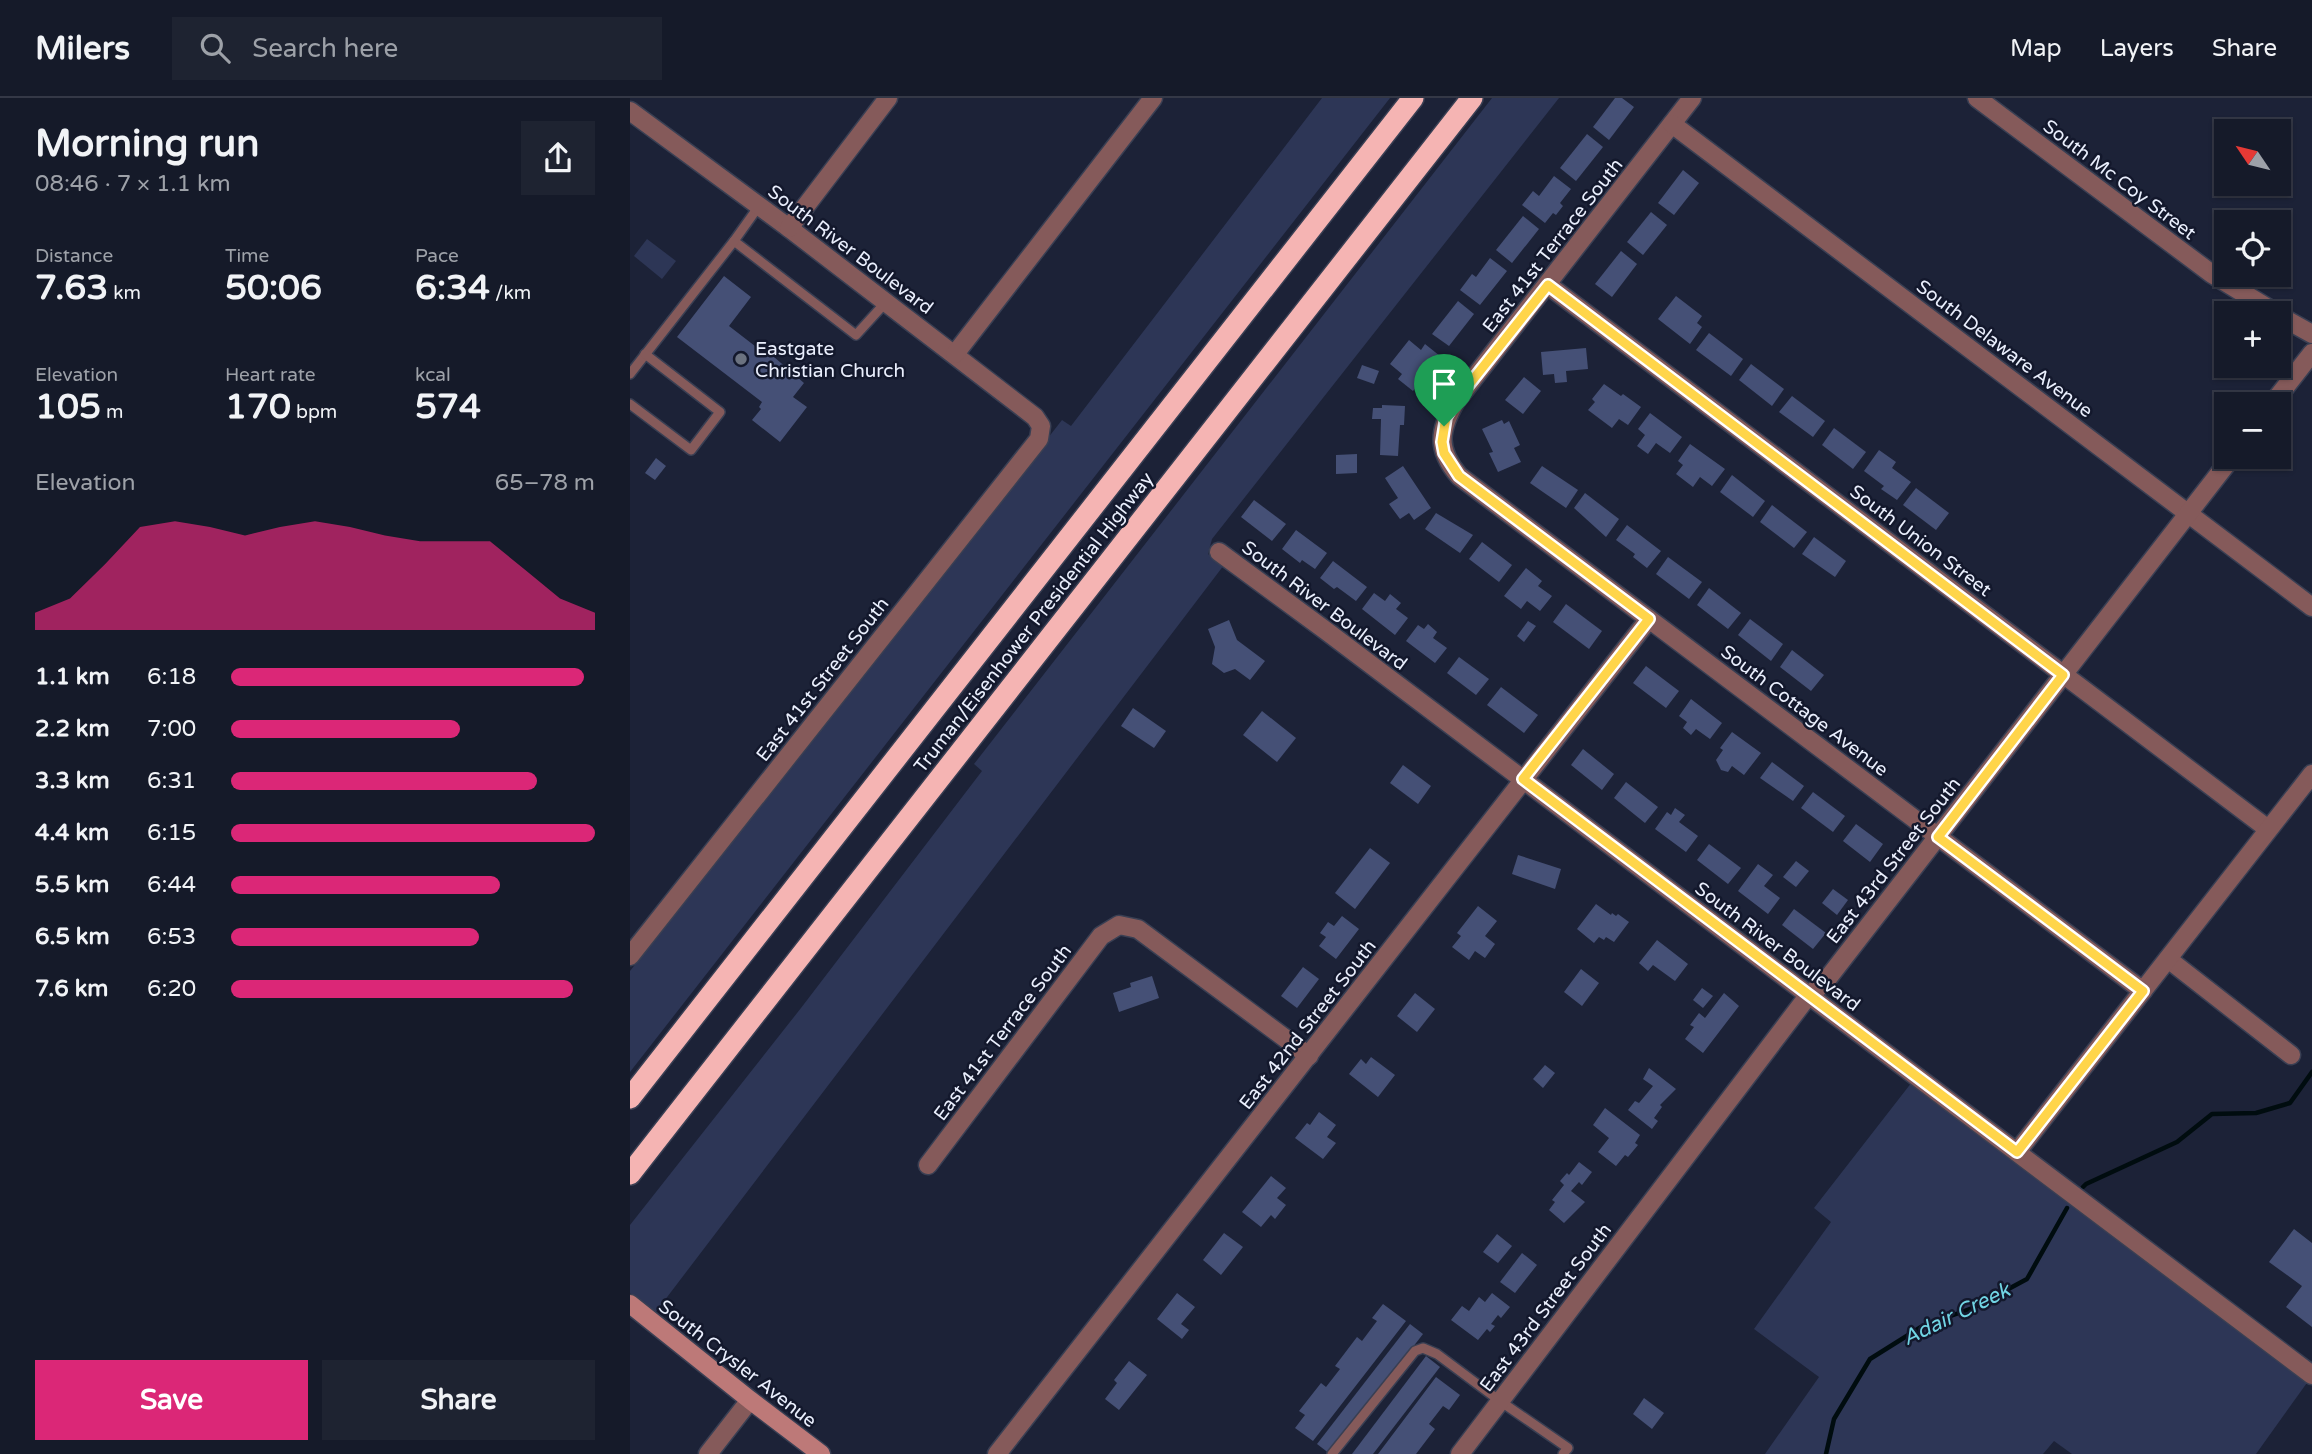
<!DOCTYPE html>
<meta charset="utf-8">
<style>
:root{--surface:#151a29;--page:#1e2331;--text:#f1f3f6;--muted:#9da1a8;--line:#343846;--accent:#db2777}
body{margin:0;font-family:"Varela Round",sans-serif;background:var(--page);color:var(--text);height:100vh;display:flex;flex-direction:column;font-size:26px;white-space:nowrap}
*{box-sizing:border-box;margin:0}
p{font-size:23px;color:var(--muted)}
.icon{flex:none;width:38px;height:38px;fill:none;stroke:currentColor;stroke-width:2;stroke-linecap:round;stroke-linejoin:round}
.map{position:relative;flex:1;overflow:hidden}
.drawer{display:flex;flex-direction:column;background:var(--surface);width:630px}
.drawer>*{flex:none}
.needle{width:46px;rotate:305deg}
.fabs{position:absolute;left:1584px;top:21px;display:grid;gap:14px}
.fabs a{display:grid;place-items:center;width:77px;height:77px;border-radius:0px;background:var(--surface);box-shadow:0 2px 5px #0004,0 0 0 2px var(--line);font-size:35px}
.pin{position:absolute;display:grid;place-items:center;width:60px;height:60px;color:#fff;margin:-72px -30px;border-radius:50% 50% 50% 0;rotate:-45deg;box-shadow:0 0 7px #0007}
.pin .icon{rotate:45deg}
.round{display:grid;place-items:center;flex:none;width:74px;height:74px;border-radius:0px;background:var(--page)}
.headline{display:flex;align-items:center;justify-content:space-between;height:119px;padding:0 35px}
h1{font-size:38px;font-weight:700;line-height:52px}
.stats{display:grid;grid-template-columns:repeat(3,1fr);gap:10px;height:119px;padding:7px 35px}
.stats div{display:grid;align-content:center}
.stats b{font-size:35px;font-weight:700}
.stats small{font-size:19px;font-weight:400}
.stats p{font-size:19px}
.chart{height:196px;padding:14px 35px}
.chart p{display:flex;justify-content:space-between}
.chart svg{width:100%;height:126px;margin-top:7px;fill:var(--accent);opacity:.7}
.primary-button{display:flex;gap:14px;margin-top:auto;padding:14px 35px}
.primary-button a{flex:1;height:80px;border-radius:0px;background:var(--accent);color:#fff;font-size:28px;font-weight:700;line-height:80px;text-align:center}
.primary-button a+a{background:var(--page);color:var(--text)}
ul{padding:0 35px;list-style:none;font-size:23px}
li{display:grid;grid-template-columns:112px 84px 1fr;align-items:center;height:52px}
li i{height:18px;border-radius:9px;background:var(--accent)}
header{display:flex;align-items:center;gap:42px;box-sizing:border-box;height:98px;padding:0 35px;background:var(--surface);border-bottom:2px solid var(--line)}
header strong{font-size:33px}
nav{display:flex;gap:38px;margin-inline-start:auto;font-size:24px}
.search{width:490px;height:63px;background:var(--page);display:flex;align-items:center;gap:18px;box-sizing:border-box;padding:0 24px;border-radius:0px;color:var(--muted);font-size:26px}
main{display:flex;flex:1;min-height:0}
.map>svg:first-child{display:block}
</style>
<header>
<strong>Milers</strong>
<div class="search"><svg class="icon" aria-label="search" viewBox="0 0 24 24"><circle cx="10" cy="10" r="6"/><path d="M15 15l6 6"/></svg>Search here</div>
<nav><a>Map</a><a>Layers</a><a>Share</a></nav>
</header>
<main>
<section class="drawer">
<div class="headline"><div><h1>Morning run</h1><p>08:46 · 7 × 1.1 km</p></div><a class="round"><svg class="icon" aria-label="share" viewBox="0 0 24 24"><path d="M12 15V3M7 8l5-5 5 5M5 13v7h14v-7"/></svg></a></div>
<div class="stats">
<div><p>Distance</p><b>7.63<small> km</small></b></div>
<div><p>Time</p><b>50:06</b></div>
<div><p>Pace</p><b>6:34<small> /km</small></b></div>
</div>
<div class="stats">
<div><p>Elevation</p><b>105<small> m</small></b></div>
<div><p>Heart rate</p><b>170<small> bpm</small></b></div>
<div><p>kcal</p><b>574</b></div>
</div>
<div class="chart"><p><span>Elevation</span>65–78 m</p>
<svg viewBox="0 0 160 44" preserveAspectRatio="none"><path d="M0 44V38L10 33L20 21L30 8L40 6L50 8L60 11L70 8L80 6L90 8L100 11L110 13L120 13L130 13L140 23L150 33L160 38V44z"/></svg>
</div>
<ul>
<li><b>1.1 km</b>6:18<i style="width:97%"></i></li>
<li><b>2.2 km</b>7:00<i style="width:63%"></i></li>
<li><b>3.3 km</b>6:31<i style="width:84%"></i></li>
<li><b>4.4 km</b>6:15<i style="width:100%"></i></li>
<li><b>5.5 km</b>6:44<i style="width:74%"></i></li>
<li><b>6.5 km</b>6:53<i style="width:68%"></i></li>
<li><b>7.6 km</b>6:20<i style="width:94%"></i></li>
</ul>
<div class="primary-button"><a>Save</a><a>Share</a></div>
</section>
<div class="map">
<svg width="1682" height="1356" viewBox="0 0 1682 1356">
<rect width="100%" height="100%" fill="#1c2237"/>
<!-- green -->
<g fill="#2d3656">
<polygon points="692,0 760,0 0,974 0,873 432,322 441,328"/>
<polygon points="862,0 929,0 582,441 578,456 594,467 25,1215 0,1195 0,1127 171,910 352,673 344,666"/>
<polygon points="17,141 46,163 32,181 4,158"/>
<polygon points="1282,984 1679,1282 1626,1356 1442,1356 1424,1343 1413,1356 1135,1356 1189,1279 1124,1231 1201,1124 1184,1110"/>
</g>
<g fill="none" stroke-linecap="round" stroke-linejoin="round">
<!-- stream -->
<g stroke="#000c0f" stroke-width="4.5">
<polyline points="1453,1089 1456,1086 1547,1044 1582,1016 1626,1015 1660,1005 1682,974"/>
<polyline points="1196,1356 1204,1321 1240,1261 1291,1229 1345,1209 1397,1181 1437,1110"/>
</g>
</g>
<!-- building -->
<g fill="#455076">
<polygon points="985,0 992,0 1004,9 979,42 963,29"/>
<polygon points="957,36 973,49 946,83 930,70"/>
<polygon points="1053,72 1069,85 1044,117 1028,105"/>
<polygon points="924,78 941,91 930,105 933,108 926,117 923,115 915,125 892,107 903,93 909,98"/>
<polygon points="1021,114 1037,127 1013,157 997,144"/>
<polygon points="893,118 909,131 882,165 866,152"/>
<polygon points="991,153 1007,166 982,199 965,186"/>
<polygon points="860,160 877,173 850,207 830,192 842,176 846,179"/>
<polygon points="94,178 121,199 99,228 134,255 136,252 174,285 163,299 177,309 150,344 122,322 131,311 129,309 132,304 47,239"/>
<polygon points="1046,198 1072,218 1067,225 1072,229 1060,246 1028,221"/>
<polygon points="828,203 844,216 819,248 802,236"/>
<polygon points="1079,235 1113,261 1101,278 1066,252"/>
<polygon points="779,242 791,252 795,246 810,258 783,293 768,281 772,276 760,266"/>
<polygon points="956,250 958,271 936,273 937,284 925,285 924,276 913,277 911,254"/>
<polygon points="1121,266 1154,291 1142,308 1109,282"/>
<polygon points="732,267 749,273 744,286 727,280"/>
<polygon points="894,279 911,293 893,316 875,302"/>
<polygon points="974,286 991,298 993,296 1011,309 998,327 989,321 982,330 958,312 965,304 962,301"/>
<polygon points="1162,298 1195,323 1183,339 1149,314"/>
<polygon points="752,307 775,308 774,327 770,327 768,358 750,357 751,321 742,321 743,310 752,310"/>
<polygon points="1020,315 1052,339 1040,355 1026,345 1018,356 1007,348 1015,337 1008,331"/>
<polygon points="872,322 874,326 879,323 890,347 884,350 891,364 868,374 859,355 863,354 852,331"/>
<polygon points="1204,330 1236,354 1223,371 1192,347"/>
<polygon points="1060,346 1095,371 1082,388 1070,379 1063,389 1046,376 1053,367 1048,363"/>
<polygon points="1249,352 1266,364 1262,370 1281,384 1267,402 1251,391 1254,388 1234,373"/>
<polygon points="727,356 727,375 706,376 706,357"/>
<polygon points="26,360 36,368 25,382 15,375"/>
<polygon points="773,368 801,410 784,422 779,415 770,421 759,406 768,400 755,380"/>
<polygon points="912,368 948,392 936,410 900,385"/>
<polygon points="1102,377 1135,403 1123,419 1090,394"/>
<polygon points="1286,390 1319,415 1306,432 1273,407"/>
<polygon points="955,395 989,421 976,439 944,410"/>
<polygon points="624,402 656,426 642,443 611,419"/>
<polygon points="1142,407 1177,434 1164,450 1130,424"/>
<polygon points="806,415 843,437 830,455 795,431"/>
<polygon points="997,427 1031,453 1017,470 1003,459 1005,456 986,442"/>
<polygon points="666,432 697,455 685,471 672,462 670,465 652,451"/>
<polygon points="1184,439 1216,463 1205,479 1172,456"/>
<polygon points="852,444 882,467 869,484 839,461"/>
<polygon points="1038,459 1072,484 1059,501 1026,476"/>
<polygon points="703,463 737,489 726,503 707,489 704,491 690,480"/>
<polygon points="896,470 912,483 908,488 922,498 910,513 897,503 891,511 874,498"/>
<polygon points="1079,490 1111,515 1098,531 1067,507"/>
<polygon points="744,495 755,503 760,496 771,505 766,511 778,520 765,537 732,511"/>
<polygon points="936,506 972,533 959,551 923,524"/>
<polygon points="1120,521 1153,546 1141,563 1108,537"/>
<polygon points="599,522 607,542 635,563 620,582 605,571 594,575 582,566 585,549 578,531"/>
<polygon points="898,523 906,528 894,544 887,538"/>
<polygon points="798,526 807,534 803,540 817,550 805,565 776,543 788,527 794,531"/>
<polygon points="1162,552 1194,577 1181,593 1150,569"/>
<polygon points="829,559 859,581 846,597 817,575"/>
<polygon points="1016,568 1049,593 1036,610 1003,585"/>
<polygon points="871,589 908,617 894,635 857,607"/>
<polygon points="1061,601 1092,625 1080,641 1066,631 1061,637 1053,630 1057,624 1049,618"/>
<polygon points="503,610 536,633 524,650 491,628"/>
<polygon points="632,613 666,640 647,664 613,637"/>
<polygon points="1102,634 1131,655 1114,677 1102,668 1098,674 1091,672 1086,662 1093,652 1090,650"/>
<polygon points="953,651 984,676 972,692 941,667"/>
<polygon points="1142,664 1174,688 1163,703 1130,680"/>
<polygon points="773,667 801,688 788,706 760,685"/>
<polygon points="996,684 1028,709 1015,725 984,700"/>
<polygon points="1183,694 1215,718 1203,734 1171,710"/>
<polygon points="1045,710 1055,717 1049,724 1068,738 1056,754 1025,731 1037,714 1041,717"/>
<polygon points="1226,726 1253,746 1240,764 1213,743"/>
<polygon points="1079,746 1111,770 1098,786 1067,762"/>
<polygon points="740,750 760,765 725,811 705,795"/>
<polygon points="888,757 931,771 925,791 882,776"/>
<polygon points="1166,763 1179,773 1166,789 1153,779"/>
<polygon points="1128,766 1143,777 1134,788 1150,800 1138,816 1108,793"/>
<polygon points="1203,791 1218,802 1207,817 1192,805"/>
<polygon points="966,806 981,817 982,815 986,818 988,816 999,824 984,844 976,839 974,842 969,839 964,845 947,831"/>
<polygon points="848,808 867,823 855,838 865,846 855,860 845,853 839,862 822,849 831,838 827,835"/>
<polygon points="1164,811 1196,835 1183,851 1152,827"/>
<polygon points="712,818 729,831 706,861 689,848 696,839 690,835 698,824 704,828"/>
<polygon points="1027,842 1058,866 1045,883 1023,867 1018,873 1009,865"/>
<polygon points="673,869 689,881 667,910 651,898"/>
<polygon points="951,871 969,885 952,908 934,894"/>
<polygon points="522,878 529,900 489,914 483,895 501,889 500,885"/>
<polygon points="1072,890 1083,898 1073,910 1063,902"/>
<polygon points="785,895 805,911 787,934 767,918"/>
<polygon points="1094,895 1109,908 1073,955 1055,941 1064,929 1060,927 1069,915 1075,920"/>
<polygon points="741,959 765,977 748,999 719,976 731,961 736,966"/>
<polygon points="915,967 925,975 913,990 903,981"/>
<polygon points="1019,970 1046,991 1030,1007 1032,1009 1024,1020 1028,1023 1022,1031 998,1012 1005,1003 1009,1005 1023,988 1013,981"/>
<polygon points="975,1010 1010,1037 1005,1045 1008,1047 998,1059 995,1057 986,1068 968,1054 979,1040 963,1027"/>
<polygon points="689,1014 706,1027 697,1039 706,1045 693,1061 665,1040 677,1025 680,1027"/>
<polygon points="949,1064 962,1074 952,1087 949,1084 941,1093 955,1104 934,1125 919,1112 925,1104 922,1102 934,1087 930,1083 937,1075 939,1077"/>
<polygon points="641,1078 656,1090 647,1100 656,1107 645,1121 641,1117 631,1129 612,1114"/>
<polygon points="1664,1131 1682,1145 1682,1229 1656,1209 1672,1188 1639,1164"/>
<polygon points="594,1135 613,1149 591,1177 573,1162"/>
<polygon points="867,1136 882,1148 868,1165 853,1154"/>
<polygon points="892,1155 907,1167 885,1195 870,1184"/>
<polygon points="547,1195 565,1209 551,1226 559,1232 552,1241 527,1221"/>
<polygon points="862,1195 880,1209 871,1220 868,1217 861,1226 865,1228 860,1234 857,1231 848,1242 821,1222 832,1208 839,1213 849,1199 855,1204"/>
<polygon points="753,1206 776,1223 683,1343 665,1330 675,1317 669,1313 691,1285 696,1289 710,1271 705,1268 727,1239 732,1243 747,1223 742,1220"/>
<polygon points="780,1226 793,1236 700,1356 687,1346"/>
<polygon points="796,1258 810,1269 743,1356 722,1356"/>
<polygon points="499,1263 517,1277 489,1312 475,1301 487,1285 484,1282"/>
<polygon points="806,1279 830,1297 819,1312 813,1308 799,1326 805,1331 786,1356 748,1356"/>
<polygon points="1014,1300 1034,1315 1022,1331 1003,1316"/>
</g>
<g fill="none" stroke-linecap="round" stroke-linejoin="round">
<defs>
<g id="lane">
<polyline points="129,108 104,143 226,237 256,204"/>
<polyline points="0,276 104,143"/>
<polyline points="0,306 61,352 90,314 15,256"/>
<polyline points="702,1356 785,1253 793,1250 807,1256 870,1303 938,1350 933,1356"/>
</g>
<g id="street">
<path d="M 1062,0 L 826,303 C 809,332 806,351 829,378 L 1513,893"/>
<polyline points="1347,0 1582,176 1646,215"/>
<polyline points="0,13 159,130 405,319 411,328 409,341 0,858"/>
<polyline points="1042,26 1682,509"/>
<polyline points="159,130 258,0"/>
<polyline points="918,187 1638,731"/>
<polyline points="1648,217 1682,236"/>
<polyline points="325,256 523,0"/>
<polyline points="1642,306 1682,255"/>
<polyline points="589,454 695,532 1682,1277"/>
<polyline points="1538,861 1661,957"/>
<polyline points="1387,1054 1682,676"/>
<polyline points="298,1067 471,838 489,827 508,831 679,958"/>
<polyline points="78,1356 120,1302"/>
<polyline points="367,1356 1019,521"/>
<polyline points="830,1356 1178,898 1195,884 1602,359"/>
</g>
<polyline id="secondary" points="0,1206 120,1302 191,1356"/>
<g id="highway">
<polyline points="0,1000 783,0"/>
<polyline points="0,1076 842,0"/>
</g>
</defs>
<!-- lane casing -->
<use href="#lane" stroke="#393f53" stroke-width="12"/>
<!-- street casing -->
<use href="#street" stroke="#393f53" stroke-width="21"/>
<!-- secondary casing -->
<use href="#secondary" stroke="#393f53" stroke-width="21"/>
<!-- highway casing -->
<use href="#highway" stroke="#393f53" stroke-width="24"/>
<!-- lane -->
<use href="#lane" stroke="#855a5a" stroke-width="9"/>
<!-- street -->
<use href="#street" stroke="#855a5a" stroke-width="18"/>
<!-- secondary -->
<use href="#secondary" stroke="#bd7978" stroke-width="18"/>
<!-- highway -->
<use href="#highway" stroke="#f5b4b3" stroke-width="21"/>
</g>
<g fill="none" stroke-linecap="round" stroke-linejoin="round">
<defs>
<polygon id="route" points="918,187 1433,577 1308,739 1513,893 1387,1054 893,681 1019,521 829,378 814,355 812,344 816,319 826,303"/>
</defs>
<!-- route casing -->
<use href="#route" stroke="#fff" stroke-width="14"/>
<!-- route -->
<use href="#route" stroke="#ffd54a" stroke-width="9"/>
</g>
<!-- markers -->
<circle fill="#6b7280" stroke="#13182c" stroke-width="2.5" cx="111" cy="261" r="7"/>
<g text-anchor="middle" stroke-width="5" stroke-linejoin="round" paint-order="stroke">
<!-- street labels -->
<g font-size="19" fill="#eaeffd" stroke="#13182c">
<text transform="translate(1490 81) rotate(37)" y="7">South Mc Coy Street</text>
<text transform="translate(922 147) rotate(-52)" y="7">East 41st Terrace South</text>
<text transform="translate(221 151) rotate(37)" y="7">South River Boulevard</text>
<text transform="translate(1375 250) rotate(37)" y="7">South Delaware Avenue</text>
<text transform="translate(1291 442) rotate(37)" y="7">South Union Street</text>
<text transform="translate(695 507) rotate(37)" y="7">South River Boulevard</text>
<text transform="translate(403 524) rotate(-52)" y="7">Truman/Eisenhower Presidential Highway</text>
<text transform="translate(192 581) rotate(-52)" y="7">East 41st Street South</text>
<text transform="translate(1175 612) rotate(37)" y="7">South Cottage Avenue</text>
<text transform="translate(1263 762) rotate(-52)" y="7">East 43rd Street South</text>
<text transform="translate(1148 848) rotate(37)" y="7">South River Boulevard</text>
<text transform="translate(677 926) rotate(-52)" y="7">East 42nd Street South</text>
<text transform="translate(372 934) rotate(-53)" y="7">East 41st Terrace South</text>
<text transform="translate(915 1209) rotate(-53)" y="7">East 43rd Street South</text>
<text transform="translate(108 1265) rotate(38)" y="7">South Crysler Avenue</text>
</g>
<!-- poi labels -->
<g font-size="19" fill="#eaeffd" stroke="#13182c" text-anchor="start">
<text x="125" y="257">Eastgate<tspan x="125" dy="22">Christian Church</tspan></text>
</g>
<!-- water labels -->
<g font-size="21" font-style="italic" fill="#71d5e4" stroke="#13182c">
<text transform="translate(1326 1216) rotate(-26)" y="7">Adair Creek</text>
</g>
</g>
</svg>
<div class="fabs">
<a><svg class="needle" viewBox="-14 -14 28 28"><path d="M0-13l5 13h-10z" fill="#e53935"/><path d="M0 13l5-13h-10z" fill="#9da1a8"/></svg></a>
<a><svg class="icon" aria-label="locate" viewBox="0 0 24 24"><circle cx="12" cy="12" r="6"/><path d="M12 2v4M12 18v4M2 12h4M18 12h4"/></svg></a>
<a>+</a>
<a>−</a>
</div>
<div class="pin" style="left:814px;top:328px;background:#1e9e55"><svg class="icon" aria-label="arrive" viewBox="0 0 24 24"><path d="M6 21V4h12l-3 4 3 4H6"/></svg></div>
</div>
</main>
